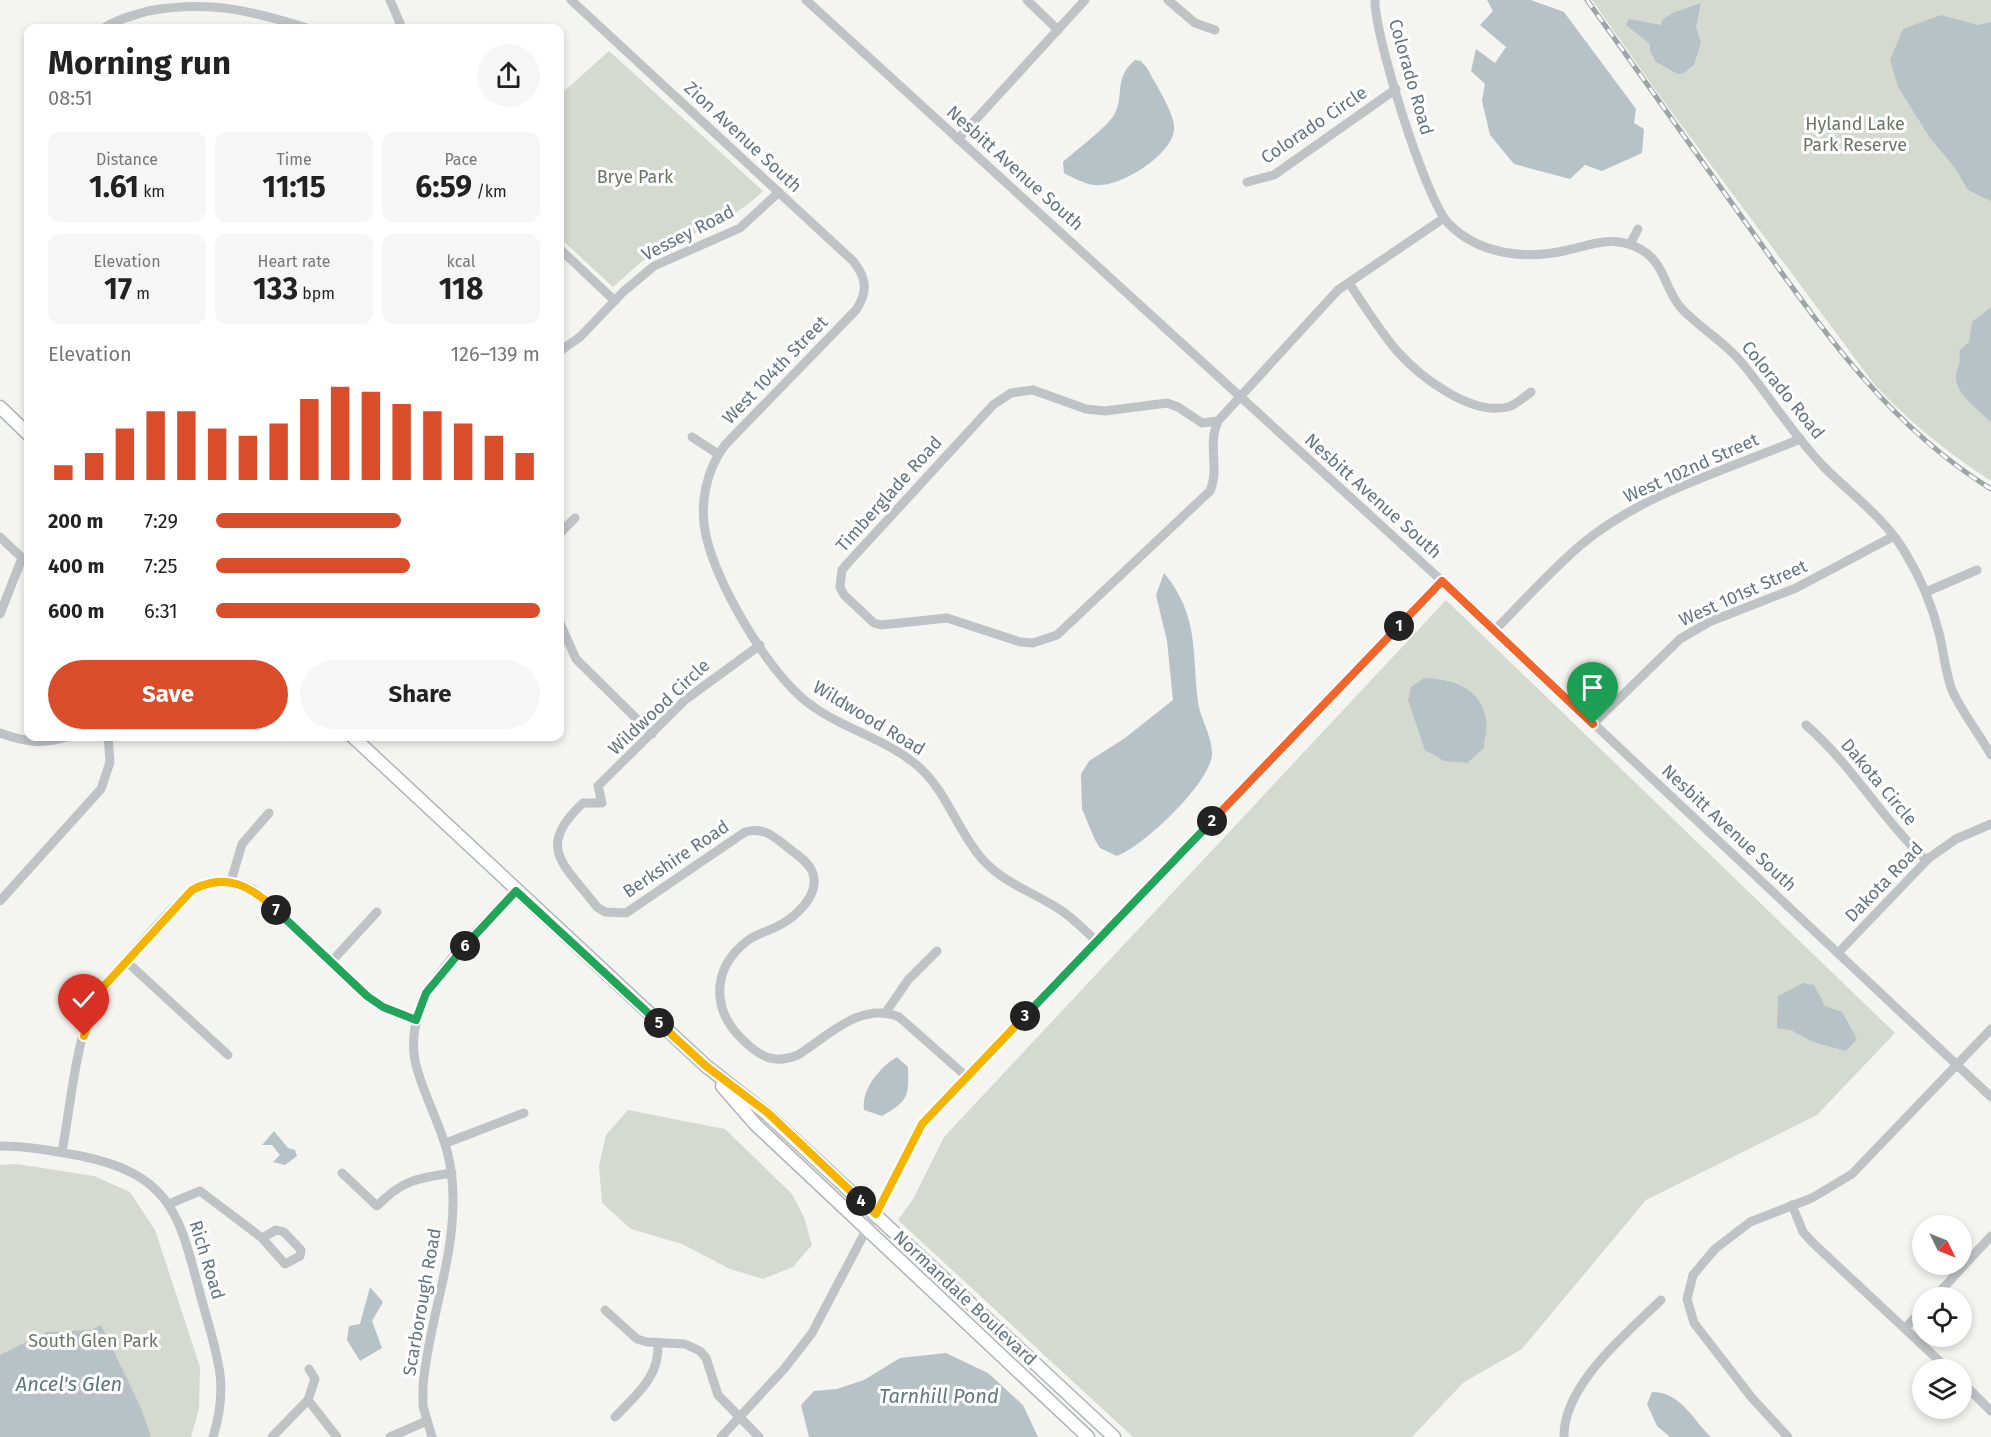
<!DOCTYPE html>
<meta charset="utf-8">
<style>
:root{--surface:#fff;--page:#f6f6f6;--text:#222;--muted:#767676;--accent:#d94d2b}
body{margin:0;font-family:"Fira Sans",sans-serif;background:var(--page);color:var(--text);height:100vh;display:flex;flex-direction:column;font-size:22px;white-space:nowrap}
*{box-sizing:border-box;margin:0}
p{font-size:20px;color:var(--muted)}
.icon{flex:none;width:33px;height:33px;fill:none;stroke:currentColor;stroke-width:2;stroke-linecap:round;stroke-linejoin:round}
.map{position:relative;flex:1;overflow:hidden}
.panel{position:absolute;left:24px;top:24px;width:540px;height:717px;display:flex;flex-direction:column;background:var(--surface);border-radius:12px;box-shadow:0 3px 9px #0003}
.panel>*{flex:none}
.needle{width:39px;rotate:133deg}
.buttons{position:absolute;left:1912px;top:1215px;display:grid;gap:12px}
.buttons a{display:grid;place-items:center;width:60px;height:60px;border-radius:50%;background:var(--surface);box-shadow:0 3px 9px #0003;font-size:30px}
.pin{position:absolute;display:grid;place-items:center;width:51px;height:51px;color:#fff;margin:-62px -26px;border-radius:50% 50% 50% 0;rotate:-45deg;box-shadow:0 0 6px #0007}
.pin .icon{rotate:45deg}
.km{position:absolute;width:30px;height:30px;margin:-15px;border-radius:50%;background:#222;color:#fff;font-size:16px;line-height:30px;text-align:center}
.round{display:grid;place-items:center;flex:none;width:63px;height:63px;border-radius:32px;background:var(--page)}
.overview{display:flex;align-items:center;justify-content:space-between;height:102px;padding:0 24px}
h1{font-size:33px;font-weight:700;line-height:45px}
.metrics{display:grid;grid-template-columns:repeat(3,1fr);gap:9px;height:102px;padding:6px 24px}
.metrics div{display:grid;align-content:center;border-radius:12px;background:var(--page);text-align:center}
.metrics b{font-size:30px;font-weight:700}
.metrics small{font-size:16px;font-weight:400}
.metrics p{font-size:16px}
.chart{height:168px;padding:12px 24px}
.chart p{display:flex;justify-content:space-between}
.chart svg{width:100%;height:108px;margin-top:6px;stroke:var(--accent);stroke-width:6}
.action{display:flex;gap:12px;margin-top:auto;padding:12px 24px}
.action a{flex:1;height:69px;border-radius:36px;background:var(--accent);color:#fff;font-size:24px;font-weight:700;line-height:69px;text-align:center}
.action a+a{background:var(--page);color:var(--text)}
ul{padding:0 24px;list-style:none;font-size:20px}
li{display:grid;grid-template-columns:96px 72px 1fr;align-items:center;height:45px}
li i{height:15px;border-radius:8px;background:var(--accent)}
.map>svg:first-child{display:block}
</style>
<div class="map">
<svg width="1991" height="1437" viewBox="0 0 1991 1437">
<rect width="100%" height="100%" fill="#f4f4f0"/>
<!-- green -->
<g fill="#d5dad1">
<path d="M 1592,0 L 1991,0 L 1991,481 C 1946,452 1911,423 1874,384 L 1659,95 Z"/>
<path d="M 609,51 L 763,191 C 732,222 691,232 653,254 C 639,262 626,276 613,287 L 560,238 L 560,95 Z"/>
<polygon points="1446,600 1895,1033 1817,1115 1646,1200 1522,1349 1464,1382 1412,1437 1133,1437 898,1220 913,1199 944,1137"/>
<polygon points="628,1110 725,1129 792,1194 804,1217 812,1245 793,1267 763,1279 730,1269 682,1244 631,1229 602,1203 599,1166 606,1135"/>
<polygon points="17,1164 94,1176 130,1192 155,1230 200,1367 199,1409 191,1437 0,1437 0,1165"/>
</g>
<!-- water -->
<g fill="#b7c2c6">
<polygon points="1487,0 1531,0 1564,12 1636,109 1634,123 1644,129 1642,153 1602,171 1585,165 1570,179 1514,164 1490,135 1482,101 1485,84 1471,71 1476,49 1495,63 1506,47 1480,25 1493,11"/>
<polygon points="1701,3 1696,27 1701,42 1694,65 1684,73 1678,74 1656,62 1650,51 1650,44 1626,25 1629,19 1661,25 1662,20 1672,13"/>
<polygon points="1941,15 1978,25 1991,22 1991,201 1968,190 1955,168 1930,138 1898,87 1890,60 1903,29"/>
<path d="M 1135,60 L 1141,61 L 1147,68 C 1154,82 1177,116 1174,131 C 1170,156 1120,188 1095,185 C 1085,184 1073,178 1064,173 L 1063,162 C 1075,151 1106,128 1114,115 C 1125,97 1113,78 1135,60 Z"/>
<path d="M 1991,307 L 1991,422 C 1981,413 1955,392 1956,378 C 1956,366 1962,366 1959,351 L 1969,342 L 1972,322 Z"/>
<path d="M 1164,573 C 1199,615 1192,651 1198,702 C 1200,718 1213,738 1212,755 C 1209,784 1144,846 1117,856 L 1100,848 L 1095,840 L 1082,809 L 1081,774 L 1089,761 L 1125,738 L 1173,700 L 1167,641 L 1156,595 Z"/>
<path d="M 1424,678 C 1452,679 1480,687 1486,719 C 1488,728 1484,739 1484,748 L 1467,763 L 1444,761 L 1425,750 L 1408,700 L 1411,687 Z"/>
<polygon points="1803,983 1814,985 1825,1006 1842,1012 1857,1039 1846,1051 1813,1042 1791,1030 1777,1028 1778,996"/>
<path d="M 897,1057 L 908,1067 C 909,1097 908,1101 882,1116 L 864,1110 C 861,1089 880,1067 897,1057 Z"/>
<polygon points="274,1131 288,1148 295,1150 297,1156 285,1165 273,1162 280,1155 272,1145 262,1145"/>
<polygon points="370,1287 383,1302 372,1321 382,1348 360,1361 347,1340 349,1326 360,1324"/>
<polygon points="101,1325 141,1408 151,1437 0,1437 0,1355 46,1332 91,1330"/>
<polygon points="946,1353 988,1373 1023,1405 1038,1437 809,1437 801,1405 814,1391 837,1389 864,1380 900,1358"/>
<path d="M 1652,1392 C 1681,1392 1692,1419 1711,1437 L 1670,1437 L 1657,1426 L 1647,1404 Z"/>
</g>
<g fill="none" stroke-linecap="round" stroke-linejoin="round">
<defs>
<g id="major">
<polyline points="0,407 28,434"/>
<polyline points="352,736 706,1066 767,1114 1114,1437"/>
<polyline points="722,1086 756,1125 1088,1437"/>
</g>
</defs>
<!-- major casing -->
<use href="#major" stroke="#b0b5b8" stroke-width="15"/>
<!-- minor -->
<g stroke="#bfc3c6" stroke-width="9">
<polyline points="390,0 402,28"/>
<path d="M 571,0 L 853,261 C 867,278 868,292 856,310 L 725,445 C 706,470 699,505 706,536 C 718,586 764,664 802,698 C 837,728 885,737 919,767 C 947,792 958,832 983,860 C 1005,884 1033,892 1059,909 C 1073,918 1085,930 1097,942"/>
<polyline points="806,0 1442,581 1991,1097"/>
<polyline points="1027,0 1058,30"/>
<polyline points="1168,0 1195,23 1215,30"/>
<path d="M 1375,0 C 1374,34 1425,198 1448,223 C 1479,255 1526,260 1568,250 C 1594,244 1615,235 1640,249 C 1666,263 1664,290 1682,309 C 1701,329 1725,342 1742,363 C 1771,398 1793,435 1825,468 C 1853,496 1886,519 1906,554 C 1921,579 1932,605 1939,633 C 1944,652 1945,672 1952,690 C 1962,713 1979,733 1991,755"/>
<path d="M 104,28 C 117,19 132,16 148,11 C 209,0 249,10 307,28"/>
<polyline points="958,139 1085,0"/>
<polyline points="1247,182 1274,175 1396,89"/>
<polyline points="1630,244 1638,229"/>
<polyline points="560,249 615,301"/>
<path d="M 1349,283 C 1364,305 1379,330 1397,351 C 1420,377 1471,416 1508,407 C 1516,405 1524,397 1531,392"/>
<polyline points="560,351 580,337 623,292 654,266 740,228 779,192"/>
<path d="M 1218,421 L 1202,423 L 1178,407 L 1167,403 L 1105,411 L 1086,409 L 1033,390 L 1011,393 L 993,405 L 847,564 L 842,570 L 840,587 L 844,595 L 874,623 L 881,625 L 947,618 L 1020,642 L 1033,643 L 1057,635 L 1210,491 C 1220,468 1207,445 1218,421 L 1326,303 L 1338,290 L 1444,218"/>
<polyline points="692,437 718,454"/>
<polyline points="560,533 575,518"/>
<polyline points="0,537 22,558 0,614"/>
<polyline points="1926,592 1977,570"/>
<polyline points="560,623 576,659 652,734"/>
<path d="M 1494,631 C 1523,602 1551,570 1582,544 C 1643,493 1727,470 1800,439"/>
<path d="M 760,645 L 685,700 L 598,786 L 602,803 L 583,803 C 534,848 565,865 597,907 L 605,912 L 626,913 L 745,832 C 763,827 772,835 786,846 C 794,853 807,860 812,871 C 822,894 795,918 776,927 C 766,932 756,934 747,941 C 710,970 712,1012 745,1042 C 762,1058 775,1064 798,1055 C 828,1036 861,1001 899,1017 L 967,1077"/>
<polyline points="1593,724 1680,639 1709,622 1796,588 1894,536"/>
<path d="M 1806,725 C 1852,765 1882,819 1926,860"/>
<path d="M 0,733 C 24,742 44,745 69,736"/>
<polyline points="231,881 242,844 269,813"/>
<polyline points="0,901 101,789 110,762 108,736"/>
<polyline points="1838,953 1929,858 1956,839 1991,824"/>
<polyline points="126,961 228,1055"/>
<polyline points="331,962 377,912"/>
<polyline points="886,1012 908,980 937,951"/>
<polyline points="446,1143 524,1113"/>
<path d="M 0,1146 C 28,1146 54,1151 81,1156 C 179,1176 180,1223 204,1308 C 218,1359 229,1385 213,1437"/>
<path d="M 62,1152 C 70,1108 74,1060 88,1017 C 97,991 180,892 204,884 C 221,878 238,882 253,889 L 367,996 L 383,1007 L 416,1020"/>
<path d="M 342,1173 L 377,1206 C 402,1180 418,1178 452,1173"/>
<polyline points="169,1204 200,1191 262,1238 285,1264 300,1256 301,1250 284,1232 276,1230 262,1238"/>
<polyline points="1792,1205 1803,1232 1813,1243 1949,1370"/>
<polyline points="1934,1298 1991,1236"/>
<polyline points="605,1310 637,1339 647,1342 685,1344 700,1351 706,1358 718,1395 759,1437"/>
<polyline points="1905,1328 1923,1309"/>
<polyline points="1962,1382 1991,1411"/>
<polyline points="308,1400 337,1437"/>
<path d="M 615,1417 C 636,1395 660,1377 658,1343"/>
<polyline points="272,1437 308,1400 315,1379 309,1369"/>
<polyline points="390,1437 427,1421"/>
<path d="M 432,1437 L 423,1406 L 423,1386 C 428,1323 454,1262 453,1198 C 453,1144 433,1120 418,1072 C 394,998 471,939 516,891"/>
<polyline points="721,1437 784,1369 812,1333 922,1124 1442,581"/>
<path d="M 1564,1437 C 1563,1385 1627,1333 1661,1300"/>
<polyline points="1788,1437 1752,1398 1694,1323 1687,1299 1693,1275 1715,1249 1750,1222 1812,1198 1852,1174 1991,1029"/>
</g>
<!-- major -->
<use href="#major" stroke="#fff" stroke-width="12"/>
<defs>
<path id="rail" d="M 1587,0 C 1640,74 1693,149 1746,223 C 1818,323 1884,423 1991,489"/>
</defs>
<!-- rail casing -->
<use href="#rail" stroke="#9ea5a9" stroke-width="5"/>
<!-- rail -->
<use href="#rail" stroke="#fff" stroke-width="3" stroke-dasharray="9" stroke-linecap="butt"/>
</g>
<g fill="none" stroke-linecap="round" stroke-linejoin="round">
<defs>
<polyline id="split-1" points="1399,626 1442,581 1593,724"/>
<polyline id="split-2" points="1212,821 1399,626"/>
<polyline id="split-3" points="1025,1016 1212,821"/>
<polyline id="split-4" points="861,1201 876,1214 922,1124 1025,1016"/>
<polyline id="split-5" points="659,1023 706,1066 768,1113 861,1201"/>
<polyline id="split-6" points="465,946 516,891 659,1023"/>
<polyline id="split-7" points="276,910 367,996 383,1007 416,1020 426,993 465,946"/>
<path id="split-8" d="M 84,1036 L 95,1001 L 105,985 L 192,890 C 226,872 251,886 276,910"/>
</defs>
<!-- split-1 casing -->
<use href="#split-1" stroke="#fff" stroke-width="12"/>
<!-- split-2 casing -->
<use href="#split-2" stroke="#fff" stroke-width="12"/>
<!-- split-3 casing -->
<use href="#split-3" stroke="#fff" stroke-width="12"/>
<!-- split-4 casing -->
<use href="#split-4" stroke="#fff" stroke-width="12"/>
<!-- split-5 casing -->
<use href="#split-5" stroke="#fff" stroke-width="12"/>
<!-- split-6 casing -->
<use href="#split-6" stroke="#fff" stroke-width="12"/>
<!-- split-7 casing -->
<use href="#split-7" stroke="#fff" stroke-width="12"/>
<!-- split-8 casing -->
<use href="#split-8" stroke="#fff" stroke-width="12"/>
<!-- split-1 -->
<use href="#split-1" stroke="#f0652b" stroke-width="8"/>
<!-- split-2 -->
<use href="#split-2" stroke="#f0652b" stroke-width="8"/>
<!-- split-3 -->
<use href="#split-3" stroke="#22a559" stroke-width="8"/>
<!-- split-4 -->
<use href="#split-4" stroke="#f5b400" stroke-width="8"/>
<!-- split-5 -->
<use href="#split-5" stroke="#f5b400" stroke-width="8"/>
<!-- split-6 -->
<use href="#split-6" stroke="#22a559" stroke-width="8"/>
<!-- split-7 -->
<use href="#split-7" stroke="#22a559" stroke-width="8"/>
<!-- split-8 -->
<use href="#split-8" stroke="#f5b400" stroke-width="8"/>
</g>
<g text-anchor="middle" stroke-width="6" stroke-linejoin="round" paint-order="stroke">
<!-- street labels -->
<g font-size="18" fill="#64747f" stroke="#fff">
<text transform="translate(1411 77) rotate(74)" y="6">Colorado Road</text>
<text transform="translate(1314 125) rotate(-34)" y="6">Colorado Circle</text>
<text transform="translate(743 137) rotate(43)" y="6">Zion Avenue South</text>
<text transform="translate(1015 168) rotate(42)" y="6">Nesbitt Avenue South</text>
<text transform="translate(688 233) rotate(-27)" y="6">Vessey Road</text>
<text transform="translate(775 370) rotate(-46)" y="6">West 104th Street</text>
<text transform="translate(1783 390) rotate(51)" y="6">Colorado Road</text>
<text transform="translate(1691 468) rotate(-24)" y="6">West 102nd Street</text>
<text transform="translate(889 494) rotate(-48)" y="6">Timberglade Road</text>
<text transform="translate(1373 496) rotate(42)" y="6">Nesbitt Avenue South</text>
<text transform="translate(1743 593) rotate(-24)" y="6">West 101st Street</text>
<text transform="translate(659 707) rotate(-43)" y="6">Wildwood Circle</text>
<text transform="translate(869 718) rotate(31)" y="6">Wildwood Road</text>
<text transform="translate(1879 782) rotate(50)" y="6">Dakota Circle</text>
<text transform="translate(1729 828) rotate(43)" y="6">Nesbitt Avenue South</text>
<text transform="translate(676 859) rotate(-34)" y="6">Berkshire Road</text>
<text transform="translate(1884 882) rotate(-46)" y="6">Dakota Road</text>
<text transform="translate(207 1260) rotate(73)" y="6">Rich Road</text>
<text transform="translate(965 1298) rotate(43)" y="6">Normandale Boulevard</text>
<text transform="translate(422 1302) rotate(-80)" y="6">Scarborough Road</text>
</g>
<!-- park labels -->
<g font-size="18" fill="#687763" stroke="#fff">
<text x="1855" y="130">Hyland Lake<tspan x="1855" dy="21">Park Reserve</tspan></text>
<text x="635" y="183">Brye Park</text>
<text x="93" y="1347">South Glen Park</text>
</g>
<!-- water labels -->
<g font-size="20" font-style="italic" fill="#60777d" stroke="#fff">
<text x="69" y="1391">Ancel's Glen</text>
<text x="939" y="1403">Tarnhill Pond</text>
</g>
</g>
</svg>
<div class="buttons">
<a><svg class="needle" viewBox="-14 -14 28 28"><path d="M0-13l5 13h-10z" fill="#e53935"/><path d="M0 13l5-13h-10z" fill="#767676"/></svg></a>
<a><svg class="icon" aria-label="locate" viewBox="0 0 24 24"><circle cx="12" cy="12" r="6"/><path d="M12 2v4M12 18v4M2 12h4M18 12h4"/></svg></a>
<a><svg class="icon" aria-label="layers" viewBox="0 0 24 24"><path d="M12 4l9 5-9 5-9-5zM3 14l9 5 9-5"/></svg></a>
</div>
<div class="pin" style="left:1593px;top:724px;background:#1e9e55"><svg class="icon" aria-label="arrive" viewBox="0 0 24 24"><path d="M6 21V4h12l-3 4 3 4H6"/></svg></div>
<div class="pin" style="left:84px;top:1036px;background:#d93025"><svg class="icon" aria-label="check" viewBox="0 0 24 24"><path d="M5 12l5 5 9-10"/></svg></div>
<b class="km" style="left:1399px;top:626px">1</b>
<b class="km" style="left:1212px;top:821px">2</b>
<b class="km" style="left:1025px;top:1016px">3</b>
<b class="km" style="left:861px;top:1201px">4</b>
<b class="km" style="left:659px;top:1023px">5</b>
<b class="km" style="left:465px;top:946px">6</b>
<b class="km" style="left:276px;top:910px">7</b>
<section class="panel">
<div class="overview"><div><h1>Morning run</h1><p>08:51</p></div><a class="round"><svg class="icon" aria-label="share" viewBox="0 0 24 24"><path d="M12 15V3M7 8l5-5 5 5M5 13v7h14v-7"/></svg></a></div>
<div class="metrics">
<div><p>Distance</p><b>1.61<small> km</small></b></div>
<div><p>Time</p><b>11:15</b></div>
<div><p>Pace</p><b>6:59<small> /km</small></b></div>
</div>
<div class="metrics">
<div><p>Elevation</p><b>17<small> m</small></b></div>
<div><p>Heart rate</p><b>133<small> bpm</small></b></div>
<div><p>kcal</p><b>118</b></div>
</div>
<div class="chart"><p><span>Elevation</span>126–139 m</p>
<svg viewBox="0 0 160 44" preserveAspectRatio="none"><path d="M5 44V38M15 44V33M25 44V23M35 44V16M45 44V16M55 44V23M65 44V26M75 44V21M85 44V11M95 44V6M105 44V8M115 44V13M125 44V16M135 44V21M145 44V26M155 44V33"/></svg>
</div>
<ul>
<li><b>200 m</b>7:29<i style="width:57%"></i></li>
<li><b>400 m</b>7:25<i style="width:60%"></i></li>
<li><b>600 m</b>6:31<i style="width:100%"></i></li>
</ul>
<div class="action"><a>Save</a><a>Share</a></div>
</section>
</div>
